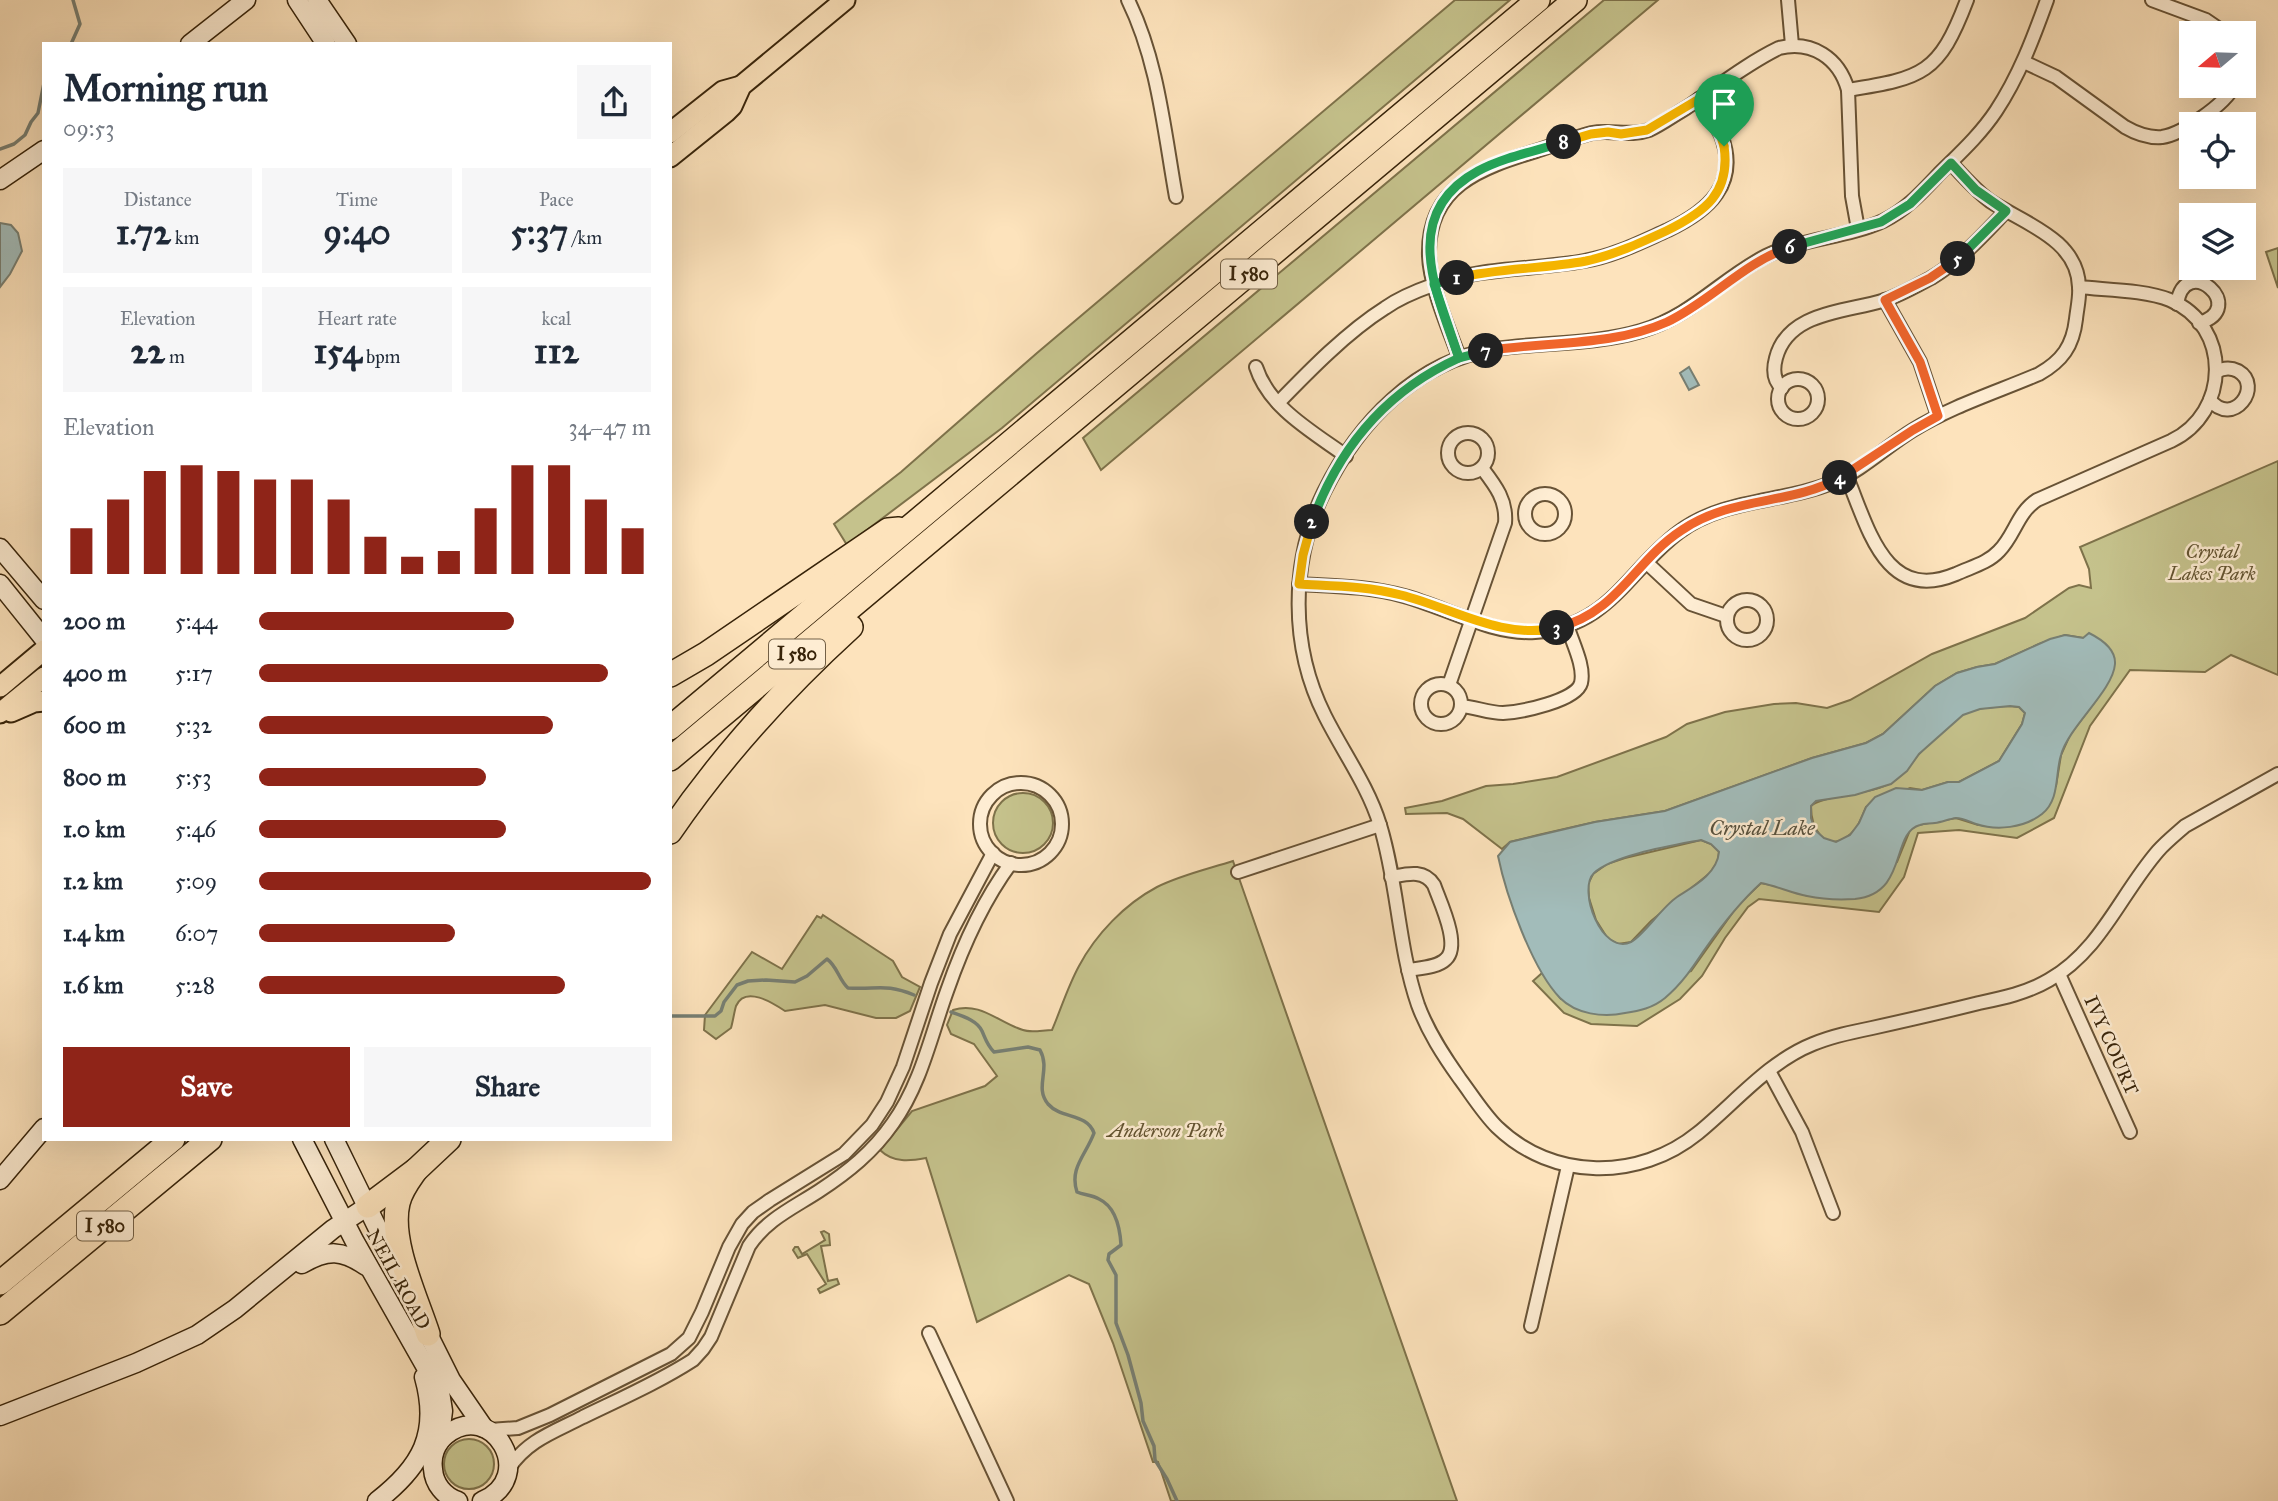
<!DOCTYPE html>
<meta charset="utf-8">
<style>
:root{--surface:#fff;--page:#f6f6f7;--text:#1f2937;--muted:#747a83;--accent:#8f2418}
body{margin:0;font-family:"IM FELL Great Primer",serif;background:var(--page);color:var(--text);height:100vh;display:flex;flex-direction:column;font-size:26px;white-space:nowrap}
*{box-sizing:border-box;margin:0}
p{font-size:23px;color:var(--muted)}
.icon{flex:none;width:38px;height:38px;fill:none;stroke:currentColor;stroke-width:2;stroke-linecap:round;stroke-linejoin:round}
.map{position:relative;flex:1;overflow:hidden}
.details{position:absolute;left:42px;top:42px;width:630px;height:1099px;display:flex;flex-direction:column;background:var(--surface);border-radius:0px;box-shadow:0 7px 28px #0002}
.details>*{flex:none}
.needle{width:46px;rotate:251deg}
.fabs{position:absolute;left:2179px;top:21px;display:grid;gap:14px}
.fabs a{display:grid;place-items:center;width:77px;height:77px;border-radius:0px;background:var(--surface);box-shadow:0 7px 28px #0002;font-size:35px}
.pin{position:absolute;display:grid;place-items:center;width:60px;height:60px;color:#fff;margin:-72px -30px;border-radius:50% 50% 50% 0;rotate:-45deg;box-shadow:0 0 7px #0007}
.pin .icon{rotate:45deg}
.km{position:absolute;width:35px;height:35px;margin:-18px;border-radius:50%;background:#222;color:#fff;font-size:19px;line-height:35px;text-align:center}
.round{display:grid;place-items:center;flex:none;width:74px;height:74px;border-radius:0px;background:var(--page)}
.overview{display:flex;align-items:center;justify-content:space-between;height:119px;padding:0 21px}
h1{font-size:38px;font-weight:800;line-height:52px}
.figures{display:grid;grid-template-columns:repeat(3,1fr);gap:10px;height:119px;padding:7px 21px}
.figures div{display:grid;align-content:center;border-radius:0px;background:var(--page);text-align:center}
.figures b{font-size:35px;font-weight:800}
.figures small{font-size:19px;font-weight:400}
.figures p{font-size:19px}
.chart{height:196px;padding:14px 21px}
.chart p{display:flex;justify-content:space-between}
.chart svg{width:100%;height:126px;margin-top:7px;stroke:var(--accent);stroke-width:6}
.primary-button{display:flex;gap:14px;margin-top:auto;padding:14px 21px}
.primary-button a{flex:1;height:80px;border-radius:0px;background:var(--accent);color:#fff;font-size:28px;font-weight:800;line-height:80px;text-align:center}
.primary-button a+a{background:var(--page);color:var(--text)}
ul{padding:0 21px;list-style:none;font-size:23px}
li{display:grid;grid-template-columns:112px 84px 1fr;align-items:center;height:52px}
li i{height:18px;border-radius:9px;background:var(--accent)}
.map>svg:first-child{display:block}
</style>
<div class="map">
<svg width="2278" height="1501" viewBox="0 0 2278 1501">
<rect width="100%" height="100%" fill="#fde3bc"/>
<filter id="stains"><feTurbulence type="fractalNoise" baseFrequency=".00286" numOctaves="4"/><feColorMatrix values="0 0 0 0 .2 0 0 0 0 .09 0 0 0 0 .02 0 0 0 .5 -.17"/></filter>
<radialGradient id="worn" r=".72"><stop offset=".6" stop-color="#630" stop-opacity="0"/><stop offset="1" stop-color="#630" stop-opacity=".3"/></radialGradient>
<!-- green -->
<g fill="#c5c28c" stroke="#7e724a" stroke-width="2">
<polygon points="1455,0 1510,0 1002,428 847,545 834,524 901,472 1037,353"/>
<polygon points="1604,0 1658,0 1101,470 1083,438"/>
<polygon points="2278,248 2278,288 2266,252"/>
<polygon points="2278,461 2278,675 2231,655 2205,672 2130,670 2090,726 2054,818 2017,838 1959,830 1918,833 1904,877 1879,912 1759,899 1748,907 1725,938 1702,976 1680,999 1637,1026 1591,1024 1564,1013 1533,981 1542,973 1561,999 1691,971 1738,905 1761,883 1776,886 1808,896 1897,862 1910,830 1918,825 1956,818 1978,825 2056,786 2061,755 2070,735 2097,699 2083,638 2065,635 2039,644 1995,664 1977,667 1957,673 1935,686 1883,734 1866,743 1812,758 1665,811 1595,822 1538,835 1510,842 1502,849 1463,819 1447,813 1406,814 1405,808 1442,801 1486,786 1513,784 1557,777 1666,737 1687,724 1725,712 1774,704 1796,703 1827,708 1850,700 1932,654 2025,618 2069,588 2079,585 2091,588 2089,569 2080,547"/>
<path d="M 2010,706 L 2019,707 L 2025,713 L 2022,724 L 1999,761 L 1959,782 L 1948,782 L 1922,790 L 1910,788 L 1866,807 C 1862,817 1858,829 1848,836 C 1824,853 1811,828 1811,806 C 1822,795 1873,795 1892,782 C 1904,775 1910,765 1918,755 C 1930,742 1947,724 1962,715 C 1976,707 1994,707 2010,706 Z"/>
<circle cx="1023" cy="823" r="30"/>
<polygon points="1701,840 1711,844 1719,851 1718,861 1710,873 1651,921 1631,942 1618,944 1608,939 1596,920 1589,898 1588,884 1593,874 1607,864 1625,858"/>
<path d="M 1233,861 L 1457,1501 L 1171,1501 L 1158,1462 L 1153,1462 L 1113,1343 L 1089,1284 L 1069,1275 L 977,1322 L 926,1158 C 910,1161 893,1163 880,1150 L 912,1111 L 985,1086 L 997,1076 L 974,1044 L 951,1034 L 947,1025 L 953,1010 C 980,1001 999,1023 1023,1030 C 1031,1033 1043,1030 1052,1030 C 1061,1009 1068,986 1079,966 C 1096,934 1125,904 1157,887 C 1181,875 1208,869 1233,861 Z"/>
<path d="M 823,915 L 887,957 L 893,961 L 902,977 L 920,987 L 910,1011 L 896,1018 L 876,1018 L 825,1005 L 785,1011 C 773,1003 745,985 736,1006 C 734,1013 733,1021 731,1028 L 716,1039 L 704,1030 L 705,1015 L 752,952 L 782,969 L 817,916 L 821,918 Z"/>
<polygon points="824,1231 829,1234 830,1245 821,1246 828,1281 837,1279 839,1284 820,1293 818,1289 826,1284 807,1254 798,1258 793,1250 795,1247 798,1247 802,1254 825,1240 821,1232"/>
<circle cx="469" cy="1464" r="25"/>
</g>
<!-- water -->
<g fill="#a2bcba" stroke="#777f73" stroke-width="2" fill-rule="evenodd">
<polygon points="0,223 11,225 18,233 22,251 10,274 0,287"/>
<polygon points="1689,367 1699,385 1689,390 1680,373"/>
<path d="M 2089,633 C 2101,639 2116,649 2115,664 C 2113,691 2069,726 2061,755 C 2055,774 2060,800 2042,814 C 2024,828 1997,831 1976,824 C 1970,822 1963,818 1956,818 C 1949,819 1942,822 1935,823 C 1930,824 1925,823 1920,825 C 1890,833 1909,893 1855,899 C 1840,900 1821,899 1807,896 C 1791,893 1777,886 1761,883 C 1739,903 1722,925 1705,949 C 1693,967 1682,984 1665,998 C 1653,1008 1639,1011 1625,1013 C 1603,1018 1576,1014 1560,998 C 1532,969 1506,895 1498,856 L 1510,842 L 1595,822 L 1665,811 L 1812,758 L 1866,743 L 1883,734 L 1935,686 L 1957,673 L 1977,667 L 1995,664 L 2050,639 L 2065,635 L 2083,638 ZM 2010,706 L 2019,707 L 2025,713 L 2022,724 L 1999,761 L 1959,782 L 1948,782 L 1922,790 L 1896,788 L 1875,797 L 1866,807 L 1859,823 L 1850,835 L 1836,842 L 1824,838 L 1815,830 L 1811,818 L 1811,806 L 1816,801 L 1855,795 L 1891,784 L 1907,771 L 1919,754 L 1963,715 L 1980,709 ZM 1701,840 L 1711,844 L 1719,852 C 1717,874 1694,886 1677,897 C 1662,907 1644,935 1631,942 C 1602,956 1577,890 1594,873 C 1613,855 1675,845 1701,840 Z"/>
</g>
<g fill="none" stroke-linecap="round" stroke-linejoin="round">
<!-- stream -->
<g stroke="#777f73" stroke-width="3.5">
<polyline points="71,44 80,24 73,0"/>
<polyline points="0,149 14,144 25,135 31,122 38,113 44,83"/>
<path d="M 951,1012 C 962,1016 977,1020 982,1031 C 986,1040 987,1045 994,1052 L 1028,1047 L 1040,1050 C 1051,1070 1034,1087 1048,1104 C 1061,1119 1087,1113 1094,1133 C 1086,1155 1069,1168 1077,1192 C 1084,1195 1092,1195 1099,1199 C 1116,1207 1120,1228 1121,1245 L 1109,1254 L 1108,1260 L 1116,1275 L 1116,1323 L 1128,1355 L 1141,1403 L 1143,1421 L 1154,1446 L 1155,1460 L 1167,1479 L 1177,1501"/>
<path d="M 670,1016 L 715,1016 L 721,1011 L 724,1002 L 737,985 L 748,981 L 766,980 L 795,982 L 807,976 L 827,959 C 837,966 839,980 848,988 C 877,990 885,983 914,995"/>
</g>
<defs>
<g id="street">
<path d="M 1128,0 C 1158,61 1164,130 1176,197"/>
<polyline points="1788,0 1792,45"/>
<path d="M 2047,0 C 2033,39 2019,76 1996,111 C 1980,135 1959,154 1939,174 C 1922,192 1906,210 1883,221 C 1846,238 1803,238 1766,256 C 1721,279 1692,316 1641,331 C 1594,345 1543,342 1495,349 C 1416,361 1358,423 1324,492 C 1290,562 1290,647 1325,716 C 1343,752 1368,786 1380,825 C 1398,884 1398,947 1418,1005 C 1428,1032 1443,1055 1460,1079 C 1472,1095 1483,1113 1497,1127 C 1553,1181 1639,1181 1698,1133 C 1735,1103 1768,1062 1813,1044 C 1832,1036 1852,1032 1872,1028 C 1908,1020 1943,1012 1979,1003 C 2003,998 2027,993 2049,980 C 2101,950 2120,895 2158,851 C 2166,842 2176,834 2185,826 L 2278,774"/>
<polyline points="2152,0 2206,20 2225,33"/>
<path d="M 2024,62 L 2056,77 L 2125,127 C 2137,134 2149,138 2162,137 C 2183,134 2225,104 2234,86"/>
<path d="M 1848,90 C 1923,78 1939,74 1967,0"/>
<polyline points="1885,300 1920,362 1938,416"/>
<path d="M 2177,304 C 2185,251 2250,308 2199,323"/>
<path d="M 1459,357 C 1449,329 1430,286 1429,256 C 1427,186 1481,168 1536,151 C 1554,145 1573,138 1592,133 C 1611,129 1630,137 1649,130 C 1662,124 1674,115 1686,108 C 1716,88 1746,64 1779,48 C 1812,40 1839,58 1848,90 L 1852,196 L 1858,229"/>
<path d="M 1256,367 C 1269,408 1313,432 1346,456"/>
<circle cx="1798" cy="399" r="20"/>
<path d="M 1782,388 C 1773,380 1773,369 1776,358 C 1788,312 1845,312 1882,301 C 1899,296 1916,286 1931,278 C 1960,261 1983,235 2006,211"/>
<path d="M 2210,400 C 2233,428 2264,386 2238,371 C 2230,367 2223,368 2216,372"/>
<path d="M 1278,403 C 1309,371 1347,332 1385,308 C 1399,298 1416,291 1433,285 C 1480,267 1535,270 1584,261 C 1614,256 1641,242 1668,230 C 1708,211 1740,184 1721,135 C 1715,123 1706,111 1699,99"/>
<circle cx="1468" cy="453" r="20"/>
<path d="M 1846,475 C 1868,526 1884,604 1956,574 C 1971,567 1988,563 1999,551 C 2015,535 2017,513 2037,500 L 2171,441 C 2230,413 2232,326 2170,300 C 2145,290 2107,290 2079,287"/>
<circle cx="1545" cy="514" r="20"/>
<polyline points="1647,563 1691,604 1726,616"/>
<path d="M 1299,584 C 1334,586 1369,586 1404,596 C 1445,607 1492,635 1535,632 C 1609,627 1628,570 1679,532 C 1724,498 1783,503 1834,482 C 1862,470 1887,446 1913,430 C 1952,406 1997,392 2039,374 C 2062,361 2073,346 2076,319 C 2077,309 2080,297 2079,287 C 2078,239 2023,223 1990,201 C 1975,190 1963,176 1951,163"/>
<circle cx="1747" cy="620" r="20"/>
<circle cx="1441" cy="704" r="20"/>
<path d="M 1449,685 L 1505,523 C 1507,500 1495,485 1482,468"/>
<path d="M 1461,706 C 1475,707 1489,713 1503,713 C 1521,712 1576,701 1581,683 C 1585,666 1572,642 1567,625"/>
<circle cx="1021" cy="824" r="41"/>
<polyline points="1238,872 1380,825"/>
<path d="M 1391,877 C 1407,874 1424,869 1434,885 C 1440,902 1461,945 1446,959 C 1437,968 1419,968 1408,970"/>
<polyline points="2059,974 2130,1132"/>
<polyline points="1769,1071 1802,1132 1833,1213"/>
<polyline points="1531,1326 1568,1166"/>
<polyline points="929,1333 1007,1501"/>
<polyline points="489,1430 518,1428 550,1415 671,1354 689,1338 702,1312 729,1247 742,1224 753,1212 770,1200 844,1154 872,1125 887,1102 903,1067 931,983 950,934 993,853"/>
<path d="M 509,1468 C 528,1440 554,1432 583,1417 C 620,1399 659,1382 693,1360 L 703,1349 L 711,1337 L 749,1246 C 767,1219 793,1208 819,1191 C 848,1172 873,1152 893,1123 C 921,1084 931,1035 947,991 C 963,945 983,901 1011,863"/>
</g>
<g id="secondary">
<polyline points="297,0 326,44"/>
<polyline points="317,0 347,44"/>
<polyline points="190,44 246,0"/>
<polyline points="0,180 44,150"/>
<polyline points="0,548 44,600"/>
<polyline points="0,584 44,639"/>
<polyline points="302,1139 355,1242 440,1392 443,1411 439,1442"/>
<polyline points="334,1139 399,1272"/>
<polyline points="0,1180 44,1128"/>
<path d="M 302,1264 C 328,1249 342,1250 366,1266"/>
<polyline points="422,1322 451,1380 484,1428"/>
<polyline points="0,1416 136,1363 197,1335 235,1309 333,1229 368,1206"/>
<path d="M 377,1501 C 421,1467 440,1434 424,1377"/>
<path d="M 458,1501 C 444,1496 434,1484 433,1469 C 431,1456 436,1443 446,1435 C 492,1398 539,1477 482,1501"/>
</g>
<g id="primary">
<polyline points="670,133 723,91 741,86"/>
<polyline points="670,157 726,112 732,106 741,86 845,0"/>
<polyline points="0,687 44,650"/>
<polyline points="11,712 34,702 44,701"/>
<polyline points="0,713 44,677"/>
</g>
<g id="highway">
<polyline points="670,675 706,654 888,530 899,529"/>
<polyline points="670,728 1538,0"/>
<polyline points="670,759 1575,0"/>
<path d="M 670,832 C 722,756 783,689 851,627"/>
<path d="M 416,1170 C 409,1180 401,1190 398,1203 C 389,1241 416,1297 428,1334"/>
<polyline points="368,1206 416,1170 449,1139"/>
<polyline points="0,1283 173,1139"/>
<polyline points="0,1313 210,1139"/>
</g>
</defs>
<!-- street casing -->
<use href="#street" stroke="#685336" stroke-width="16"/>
<!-- secondary casing -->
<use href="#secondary" stroke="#372309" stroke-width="21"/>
<!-- primary casing -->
<use href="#primary" stroke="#372309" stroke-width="23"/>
<!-- highway casing -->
<use href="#highway" stroke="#372309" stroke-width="26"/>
<!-- street -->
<use href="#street" stroke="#feedd3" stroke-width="12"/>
<!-- secondary -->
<use href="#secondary" stroke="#feedd3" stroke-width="18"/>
<!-- primary -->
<use href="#primary" stroke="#fde3bc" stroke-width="19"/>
<!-- highway -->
<use href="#highway" stroke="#fde3bc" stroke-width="23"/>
</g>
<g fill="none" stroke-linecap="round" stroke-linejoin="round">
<defs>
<path id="split-1" d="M 1457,278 C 1499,268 1543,269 1586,261 C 1614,255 1640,243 1666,231 C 1705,212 1731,193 1724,146"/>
<path id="split-2" d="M 1312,522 C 1339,447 1386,391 1459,358 L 1434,284 L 1457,278"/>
<path id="split-3" d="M 1312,522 L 1303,555 L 1299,584 C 1333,586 1367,586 1401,595 C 1453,608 1501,640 1557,628"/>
<path id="split-4" d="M 1557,628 C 1619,612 1634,561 1682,530 C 1732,496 1791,505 1840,478"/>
<polyline id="split-5" points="1840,478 1913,430 1938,416 1920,362 1885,300 1930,278 1958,259"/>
<polyline id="split-6" points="1790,247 1881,222 1910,204 1951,163 1976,190 2006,211 1958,259"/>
<path id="split-7" d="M 1486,351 C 1546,341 1611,347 1667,322 C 1711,301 1743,263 1790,247"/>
<path id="split-8" d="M 1486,351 L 1459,358 C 1437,294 1398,214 1478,171 C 1504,157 1536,151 1564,142"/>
<polyline id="split-9" points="1564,142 1591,134 1608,132 1621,134 1647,130 1699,99 1720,134 1724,146"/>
</defs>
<!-- split-1 casing -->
<use href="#split-1" stroke="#fff" stroke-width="14"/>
<!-- split-2 casing -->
<use href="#split-2" stroke="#fff" stroke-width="14"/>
<!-- split-3 casing -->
<use href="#split-3" stroke="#fff" stroke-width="14"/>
<!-- split-4 casing -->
<use href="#split-4" stroke="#fff" stroke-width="14"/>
<!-- split-5 casing -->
<use href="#split-5" stroke="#fff" stroke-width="14"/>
<!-- split-6 casing -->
<use href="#split-6" stroke="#fff" stroke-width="14"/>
<!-- split-7 casing -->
<use href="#split-7" stroke="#fff" stroke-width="14"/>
<!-- split-8 casing -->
<use href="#split-8" stroke="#fff" stroke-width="14"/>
<!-- split-9 casing -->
<use href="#split-9" stroke="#fff" stroke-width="14"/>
<!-- split-1 -->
<use href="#split-1" stroke="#f5b400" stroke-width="9"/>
<!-- split-2 -->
<use href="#split-2" stroke="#22a559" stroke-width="9"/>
<!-- split-3 -->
<use href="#split-3" stroke="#f5b400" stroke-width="9"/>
<!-- split-4 -->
<use href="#split-4" stroke="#f0652b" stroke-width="9"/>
<!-- split-5 -->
<use href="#split-5" stroke="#f0652b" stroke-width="9"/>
<!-- split-6 -->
<use href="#split-6" stroke="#22a559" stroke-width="9"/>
<!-- split-7 -->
<use href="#split-7" stroke="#f0652b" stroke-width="9"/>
<!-- split-8 -->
<use href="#split-8" stroke="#22a559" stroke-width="9"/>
<!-- split-9 -->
<use href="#split-9" stroke="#f5b400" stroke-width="9"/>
</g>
<g text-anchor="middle" stroke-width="5" stroke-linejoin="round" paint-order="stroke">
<!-- shield labels -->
<g fill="#feedd3" stroke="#736046" stroke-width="2">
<rect x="1221" y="259.5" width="56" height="29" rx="5"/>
<rect x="769" y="639.5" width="56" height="29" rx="5"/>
<rect x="77" y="1211.5" width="56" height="29" rx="5"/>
</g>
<g font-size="18" font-weight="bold" fill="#372309">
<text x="1249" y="280">I 580</text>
<text x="797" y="660">I 580</text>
<text x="105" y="1232">I 580</text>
</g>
<!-- park labels -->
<g font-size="19" font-style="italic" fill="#625330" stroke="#feedd3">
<text x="2212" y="558">Crystal<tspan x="2212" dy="22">Lakes Park</tspan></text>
<text x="1166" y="1137">Anderson Park</text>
</g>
<!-- street labels -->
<g font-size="19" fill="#372309" stroke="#feedd3">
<text transform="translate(2112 1045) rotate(66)" y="7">IVY COURT</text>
<text transform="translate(399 1279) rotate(61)" y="7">NEIL ROAD</text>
</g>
<!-- water labels -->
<g font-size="21" font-style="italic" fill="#57513e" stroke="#feedd3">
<text x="1762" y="835">Crystal Lake</text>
</g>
</g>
<rect width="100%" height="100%" filter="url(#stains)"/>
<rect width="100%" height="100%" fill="url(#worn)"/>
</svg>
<div class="fabs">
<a><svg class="needle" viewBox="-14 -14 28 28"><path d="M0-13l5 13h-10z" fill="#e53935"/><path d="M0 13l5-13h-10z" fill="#747a83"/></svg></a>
<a><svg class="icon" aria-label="locate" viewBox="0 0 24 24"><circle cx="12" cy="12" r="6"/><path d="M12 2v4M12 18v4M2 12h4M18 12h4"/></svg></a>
<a><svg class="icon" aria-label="layers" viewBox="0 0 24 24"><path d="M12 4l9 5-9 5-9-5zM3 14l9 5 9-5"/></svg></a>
</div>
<div class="pin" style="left:1724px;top:146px;background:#1e9e55"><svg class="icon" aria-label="arrive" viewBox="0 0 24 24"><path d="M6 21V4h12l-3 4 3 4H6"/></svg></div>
<b class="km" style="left:1457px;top:278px">1</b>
<b class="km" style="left:1312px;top:522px">2</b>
<b class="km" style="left:1557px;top:628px">3</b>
<b class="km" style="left:1840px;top:478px">4</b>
<b class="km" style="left:1958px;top:259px">5</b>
<b class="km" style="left:1790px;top:247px">6</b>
<b class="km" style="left:1486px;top:351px">7</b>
<b class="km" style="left:1564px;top:142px">8</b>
<section class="details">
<div class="overview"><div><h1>Morning run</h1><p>09:53</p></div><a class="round"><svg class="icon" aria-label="share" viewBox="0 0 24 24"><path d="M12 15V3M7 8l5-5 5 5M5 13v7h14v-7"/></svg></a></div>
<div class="figures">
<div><p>Distance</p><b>1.72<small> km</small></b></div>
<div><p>Time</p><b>9:40</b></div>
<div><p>Pace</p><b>5:37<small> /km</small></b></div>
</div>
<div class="figures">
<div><p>Elevation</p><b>22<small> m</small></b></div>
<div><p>Heart rate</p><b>154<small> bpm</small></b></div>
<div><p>kcal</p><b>112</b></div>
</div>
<div class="chart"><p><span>Elevation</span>34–47 m</p>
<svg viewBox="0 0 160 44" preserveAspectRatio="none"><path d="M5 44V28M15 44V18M25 44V8M35 44V6M45 44V8M55 44V11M65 44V11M75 44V18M85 44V31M95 44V38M105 44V36M115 44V21M125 44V6M135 44V6M145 44V18M155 44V28"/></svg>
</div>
<ul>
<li><b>200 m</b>5:44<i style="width:65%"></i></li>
<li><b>400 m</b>5:17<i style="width:89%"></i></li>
<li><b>600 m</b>5:32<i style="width:75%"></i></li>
<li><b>800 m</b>5:53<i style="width:58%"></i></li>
<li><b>1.0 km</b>5:46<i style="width:63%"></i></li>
<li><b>1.2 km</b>5:09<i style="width:100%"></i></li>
<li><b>1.4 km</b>6:07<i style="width:50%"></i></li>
<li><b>1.6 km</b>5:28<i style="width:78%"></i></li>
</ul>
<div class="primary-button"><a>Save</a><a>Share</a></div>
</section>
</div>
